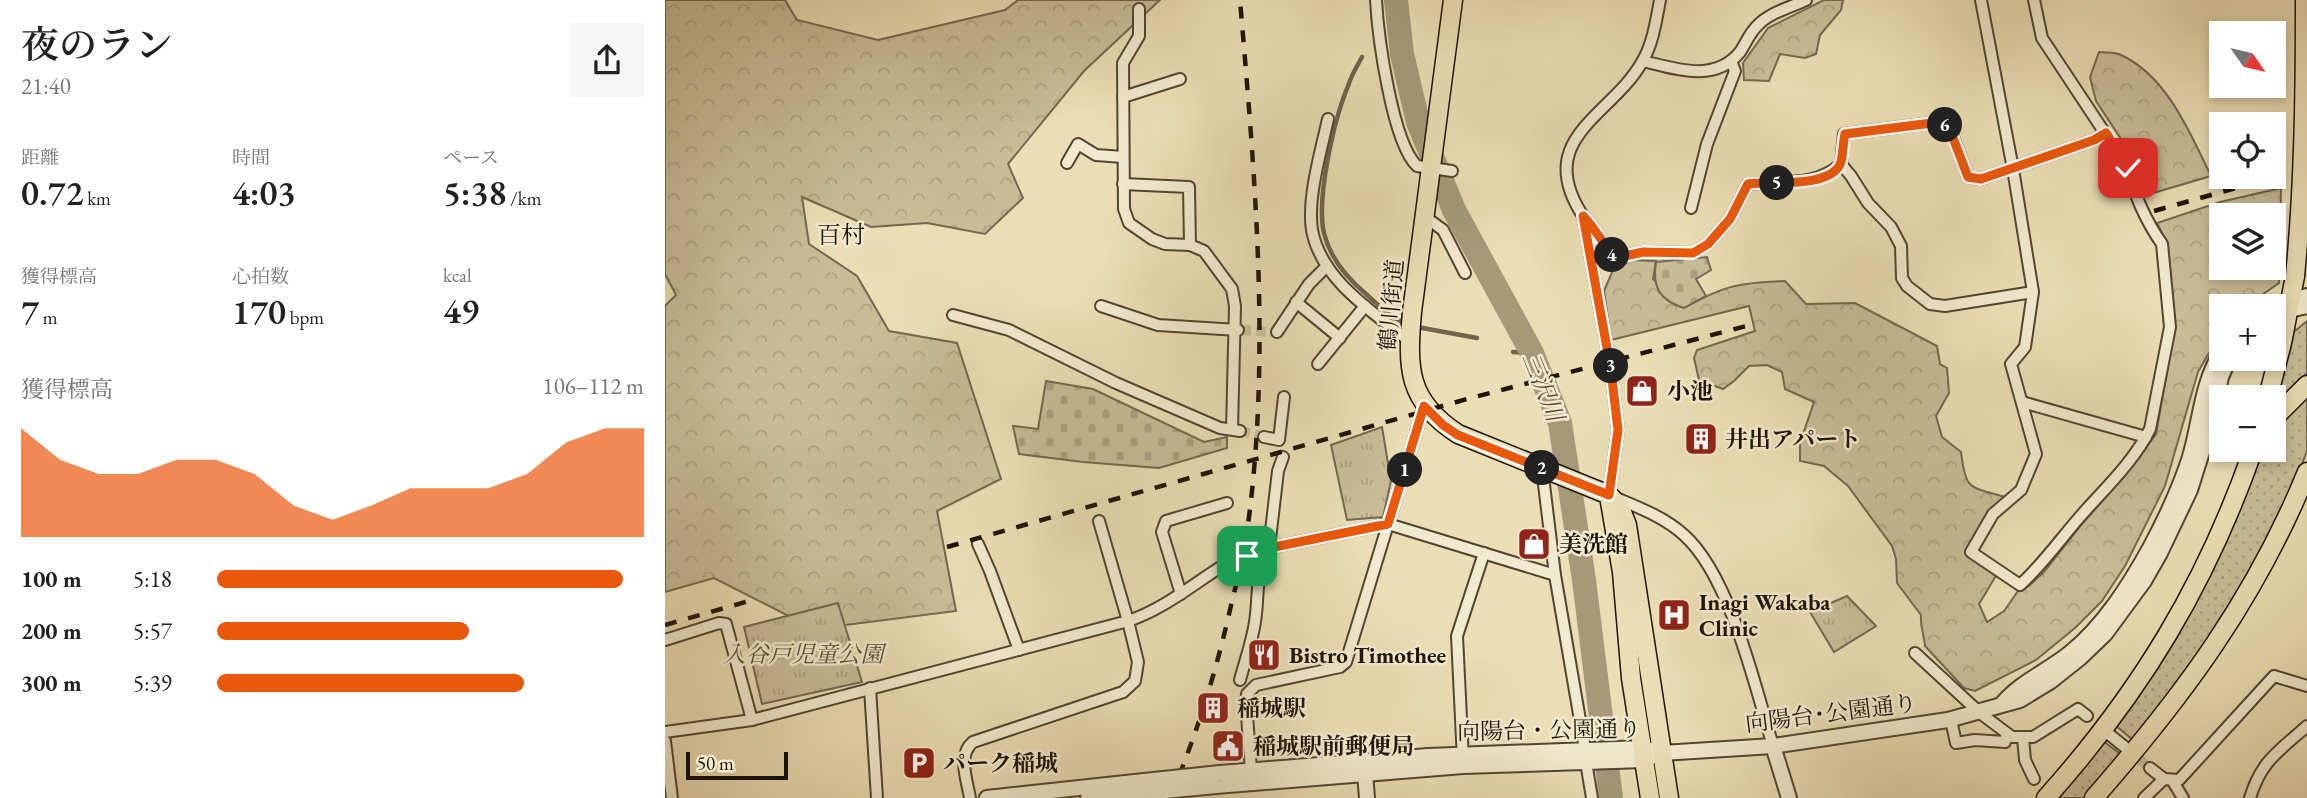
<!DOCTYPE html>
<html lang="ja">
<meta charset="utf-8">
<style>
:root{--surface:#fff;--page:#f6f6f6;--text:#202124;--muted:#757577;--accent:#ea580c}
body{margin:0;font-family:"EB Garamond","Noto Serif JP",serif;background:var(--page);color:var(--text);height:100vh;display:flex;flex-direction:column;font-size:26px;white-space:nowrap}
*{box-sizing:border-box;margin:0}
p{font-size:23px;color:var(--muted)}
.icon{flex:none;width:38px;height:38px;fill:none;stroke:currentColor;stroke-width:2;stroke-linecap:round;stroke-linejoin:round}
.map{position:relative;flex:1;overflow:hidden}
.panel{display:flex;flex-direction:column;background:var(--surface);width:665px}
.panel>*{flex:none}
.needle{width:46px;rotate:124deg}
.fabs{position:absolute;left:1544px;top:21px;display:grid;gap:14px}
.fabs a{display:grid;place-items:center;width:77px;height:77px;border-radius:0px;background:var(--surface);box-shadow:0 4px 10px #0003;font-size:35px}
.scale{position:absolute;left:21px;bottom:18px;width:102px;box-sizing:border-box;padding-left:7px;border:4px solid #1e1408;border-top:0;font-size:19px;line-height:24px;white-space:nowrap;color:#1e1408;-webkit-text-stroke:5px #f2eace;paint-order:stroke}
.pin{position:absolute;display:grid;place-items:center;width:60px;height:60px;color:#fff;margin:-30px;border-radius:14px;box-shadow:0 4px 10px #0006}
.km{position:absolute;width:35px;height:35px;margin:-18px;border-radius:50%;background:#222;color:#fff;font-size:19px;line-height:35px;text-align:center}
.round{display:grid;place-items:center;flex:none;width:74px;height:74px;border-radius:0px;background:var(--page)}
.headline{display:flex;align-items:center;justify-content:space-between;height:119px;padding:0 21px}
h1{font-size:38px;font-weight:600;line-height:52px}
.metrics{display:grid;grid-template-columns:repeat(3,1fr);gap:10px;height:119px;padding:7px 21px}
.metrics div{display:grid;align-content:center}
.metrics b{font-size:35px;font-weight:600}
.metrics small{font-size:19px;font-weight:400}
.metrics p{font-size:19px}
.chart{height:196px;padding:14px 21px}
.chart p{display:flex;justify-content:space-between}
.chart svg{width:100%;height:126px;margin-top:7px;fill:var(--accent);opacity:.7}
ul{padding:0 21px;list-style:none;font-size:23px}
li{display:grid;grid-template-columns:112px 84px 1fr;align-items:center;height:52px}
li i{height:18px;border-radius:9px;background:var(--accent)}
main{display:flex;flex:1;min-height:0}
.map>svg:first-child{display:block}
</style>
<main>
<section class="panel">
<div class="headline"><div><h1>夜のラン</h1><p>21:40</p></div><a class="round"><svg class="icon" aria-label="share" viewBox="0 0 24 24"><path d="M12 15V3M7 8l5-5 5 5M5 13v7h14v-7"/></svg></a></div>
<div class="metrics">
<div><p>距離</p><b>0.72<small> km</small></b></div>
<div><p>時間</p><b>4:03</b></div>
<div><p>ペース</p><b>5:38<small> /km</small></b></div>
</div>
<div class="metrics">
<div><p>獲得標高</p><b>7<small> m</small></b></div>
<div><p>心拍数</p><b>170<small> bpm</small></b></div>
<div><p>kcal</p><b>49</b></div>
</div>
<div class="chart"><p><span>獲得標高</span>106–112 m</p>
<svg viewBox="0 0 160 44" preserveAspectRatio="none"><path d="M0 44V6L10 17L20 22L30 22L40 17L50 17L60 22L70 33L80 38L90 33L100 27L110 27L120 27L130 22L140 11L150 6L160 6V44z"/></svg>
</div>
<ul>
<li><b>100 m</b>5:18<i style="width:95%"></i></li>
<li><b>200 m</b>5:57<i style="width:59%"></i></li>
<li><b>300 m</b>5:39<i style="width:72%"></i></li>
</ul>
</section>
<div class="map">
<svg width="1642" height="798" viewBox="0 0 1642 798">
<defs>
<pattern id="grass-dots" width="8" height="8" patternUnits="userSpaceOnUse" patternTransform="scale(1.75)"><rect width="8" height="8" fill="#c8bc97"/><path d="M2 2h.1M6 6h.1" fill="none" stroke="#aba181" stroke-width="1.8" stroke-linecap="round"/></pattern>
<pattern id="forest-crowns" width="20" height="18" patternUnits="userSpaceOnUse" patternTransform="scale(1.75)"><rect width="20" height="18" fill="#c8bc97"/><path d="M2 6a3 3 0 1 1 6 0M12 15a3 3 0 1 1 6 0" fill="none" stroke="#aba181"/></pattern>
<pattern id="cemetery-stones" width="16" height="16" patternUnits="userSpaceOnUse" patternTransform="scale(1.75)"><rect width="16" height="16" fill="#c8bc97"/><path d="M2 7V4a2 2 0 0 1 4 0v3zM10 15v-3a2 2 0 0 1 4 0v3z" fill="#aba181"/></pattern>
<pattern id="park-tufts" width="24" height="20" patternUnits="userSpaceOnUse" patternTransform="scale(1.75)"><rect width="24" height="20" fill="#c8bc97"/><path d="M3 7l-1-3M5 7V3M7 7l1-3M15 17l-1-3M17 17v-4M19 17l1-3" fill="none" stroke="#aba181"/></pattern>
</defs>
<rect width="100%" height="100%" fill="#ebdeb4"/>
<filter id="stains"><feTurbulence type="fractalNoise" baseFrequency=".00286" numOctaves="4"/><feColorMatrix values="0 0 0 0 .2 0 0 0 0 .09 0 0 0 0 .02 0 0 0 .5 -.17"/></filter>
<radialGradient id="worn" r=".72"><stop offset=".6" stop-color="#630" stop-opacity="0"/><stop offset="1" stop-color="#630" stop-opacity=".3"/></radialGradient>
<!-- grass -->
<g fill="url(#grass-dots)" stroke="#736850" stroke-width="2">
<polygon points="1642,321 1642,373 1609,406 1625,335"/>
<path d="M 1642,392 L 1642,451 L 1621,505 L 1578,590 L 1522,674 L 1469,741 L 1450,725 L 1523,614 L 1565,533 L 1595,450 L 1608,450 C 1608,416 1619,414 1642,392 Z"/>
<polygon points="1438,741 1458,756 1420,798 1390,798"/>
</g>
<!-- forest -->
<g fill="url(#forest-crowns)" stroke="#736850" stroke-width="2" fill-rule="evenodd">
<polygon points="0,0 120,0 132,20 213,40 340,10 353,0 495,0 419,71 343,164 358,198 320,234 262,223 206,227 137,197 144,244 192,276 224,331 292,343 336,479 272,511 291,611 149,629 49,578 0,592 0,306 11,295 0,274"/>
<polygon points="1159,0 1178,0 1176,10 1155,35 1151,54 1140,58 1115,54 1104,81 1079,80 1078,63 1103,28"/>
<path d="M 1434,52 C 1441,53 1449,52 1456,55 C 1502,76 1525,133 1546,176 L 1478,196 L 1470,182 L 1469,163 L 1462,148 L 1431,101 L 1425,77 Z"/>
<path d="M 1616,188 L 1614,283 L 1581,306 L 1556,306 L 1556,332 L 1533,372 L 1500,486 L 1460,566 L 1437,601 L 1410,628 L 1371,660 L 1310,691 L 1299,688 L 1260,646 C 1259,635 1255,626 1256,615 L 1232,583 L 1231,559 L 1227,546 L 1183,486 L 1159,466 L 1135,461 L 1135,443 L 1149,402 L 1120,389 L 1117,372 L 1102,365 L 1084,366 L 1069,381 L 1058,389 L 1034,380 L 1029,358 L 1032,350 L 1090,331 L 1084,306 L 946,340 L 939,291 L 948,270 L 966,260 L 991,261 L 988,279 L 1019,308 C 1058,286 1075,282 1120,281 L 1141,304 L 1190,303 L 1272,346 L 1275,364 L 1282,368 L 1284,393 L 1271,416 L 1277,437 L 1296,452 C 1301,492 1304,486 1340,497 L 1323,512 L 1300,553 L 1332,574 L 1314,604 L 1322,622 L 1339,611 L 1353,591 L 1364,586 L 1379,572 L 1417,524 L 1462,473 L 1491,434 L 1510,327 L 1503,245 L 1492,223 L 1555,202 ZM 1556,215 L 1608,215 L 1608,268 L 1556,268 Z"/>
</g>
<!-- cemetery -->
<g fill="url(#cemetery-stones)" stroke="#736850" stroke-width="2">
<path d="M 1042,257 L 1046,270 L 1031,279 L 1041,296 L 1019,308 C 994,300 987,287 991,262 Z"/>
<polygon points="381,381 428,389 539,442 562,437 562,448 494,468 418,462 354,454 348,426 373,429"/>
</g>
<!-- park -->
<g fill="url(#park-tufts)" stroke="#736850" stroke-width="2">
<polygon points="717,427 726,481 718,517 682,520 666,445"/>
<polygon points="1182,596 1211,626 1169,652 1145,612"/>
<polygon points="173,603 197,682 97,704 79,627"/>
</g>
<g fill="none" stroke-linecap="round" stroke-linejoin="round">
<!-- stream -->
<g stroke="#6f644c" stroke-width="4.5">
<path d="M 697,57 C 692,66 686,76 683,86 C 669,120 651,198 659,233 C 665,258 682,278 701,294 C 713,305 725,317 740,323"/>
<polyline points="752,327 812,338"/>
<polyline points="848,352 867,353"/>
</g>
<!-- river -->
<polyline stroke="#a5997a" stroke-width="24" points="731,0 737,54 753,122 789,210 867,353 895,423 919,580 946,798"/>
<!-- minor-tunnel -->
<g stroke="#ccc09a" stroke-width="10" stroke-dasharray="10 5" stroke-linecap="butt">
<polyline points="576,330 612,332"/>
<polyline points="575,431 599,437"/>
<polyline points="559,565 582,556"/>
<polyline points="1463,749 1485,768"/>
</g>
<defs>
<g id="minor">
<path d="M 711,0 C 713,36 727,142 752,166 L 787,171"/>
<path d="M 995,0 C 991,21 988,44 977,62 C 947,116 867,138 918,216 L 946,370 L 953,430 L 944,495 C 970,506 998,516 1019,535 C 1065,576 1090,686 1108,746"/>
<path d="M 1316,0 L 1348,169 L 1368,292 L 1360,347 L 1346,364 L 1371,454 L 1356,490 L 1328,514 L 1306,552 L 1355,585 C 1377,565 1394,541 1413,519 C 1438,490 1468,463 1485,429 L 1505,327 L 1497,244 C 1482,223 1468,193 1463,168 L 1377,38 L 1369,0"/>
<polyline points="474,9 474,36 458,63 459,209 464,223 487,239 500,244 525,245 539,251 567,289 570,306 567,429"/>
<path d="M 978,61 C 1011,69 1050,83 1075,52 C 1081,43 1085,32 1093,25 C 1104,13 1126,7 1141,0"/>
<polyline points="458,97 515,79"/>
<path d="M 663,119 C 656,151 642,198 647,230 C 656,280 708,312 744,341"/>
<polyline points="402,163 413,144 431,155 458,157"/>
<polyline points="458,184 524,187 525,245"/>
<polyline points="1026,208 1042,144 1070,71 1066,61"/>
<polyline points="759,216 778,230 800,273"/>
<path d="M 920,218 C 932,231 939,246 951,258 L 978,252 L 1028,253 L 1043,244 L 1065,219 L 1083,184 C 1116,180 1149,188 1176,164"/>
<polyline points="1368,292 1280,306 1265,304 1242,286 1237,278 1236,246 1226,227 1203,203 1186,176 1176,164 1179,134 1275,122 1285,129 1303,177 1316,179 1429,140 1441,133"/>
<polyline points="631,302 675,338"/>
<polyline points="436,306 493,325 573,330"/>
<polyline points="288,315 344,330 451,383 555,428 575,431"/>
<polyline points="612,332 644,284 662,266"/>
<polyline points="653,364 700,306"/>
<polyline points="1357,402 1481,437"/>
<polyline points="599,437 614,440 619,397"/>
<polyline points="877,468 890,575 920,749"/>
<polyline points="313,544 325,571 354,650"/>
<polyline points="582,556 604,548 723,524 890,575"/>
<polyline points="516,594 497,532 501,521 562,503"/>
<polyline points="0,640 54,623 61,624 87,720"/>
<polyline points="1250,653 1315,713 1347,737 1368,737 1413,709 1422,716"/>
<path d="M 575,680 C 580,661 587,642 590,622 C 594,597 590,571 604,548 L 613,471 L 618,457"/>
<polyline points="205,688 212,798"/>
<polyline points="1286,720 1291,743 1310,740 1340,742 1342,734"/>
<path d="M 0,732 L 87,720 L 463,621 C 499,609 528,584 559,565"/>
<polyline points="1445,735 1461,748"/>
<polyline points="1358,738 1360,760 1369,779"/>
<polyline points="0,741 7,798"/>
<polyline points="798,760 792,636 819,553"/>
<polyline points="921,762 927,798"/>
<polyline points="1485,768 1499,779 1514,780 1609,676 1642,686"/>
<polyline points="586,770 581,702 582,694 591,685 675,667 681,662 759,406"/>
<polyline points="1507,780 1518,798"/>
<path d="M 305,798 C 302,780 292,755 308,742 L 458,692 L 470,681 L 473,662 L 463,621 L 434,521"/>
<polyline points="1479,798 1499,779"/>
<path d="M 1585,798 C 1596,761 1614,751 1642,726"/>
</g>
<g id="tertiary">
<polyline points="1617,303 1642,296"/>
<polyline points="1608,318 1624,310 1642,306"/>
<path d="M 1337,704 C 1355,682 1383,671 1405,653 C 1439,625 1464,586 1485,548 C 1500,520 1514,490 1524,460 C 1535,426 1536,384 1556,353"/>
<polyline points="1108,746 1124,798"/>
<polyline points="555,773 763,756 977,748 997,753 1108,746 1283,720 1355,700 1386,681 1415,658 1440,634 1479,581 1495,553 1525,490 1543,433 1556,377 1564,359"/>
<polyline points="700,773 702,798"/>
<polyline points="551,786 798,766 979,760 986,757"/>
<polyline points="322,798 479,781"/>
<polyline points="423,798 480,793"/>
</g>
<g id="primary">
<path d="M 788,0 L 747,312 C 742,368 742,401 793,434 L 944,495 L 955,507 L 962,525 L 1004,798"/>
<polyline points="1603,397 1617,343 1630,276"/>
<polyline points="1608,419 1642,385"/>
<polyline points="945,502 957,572 966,678 985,798"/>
<path d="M 1381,798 C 1476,692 1541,584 1588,450"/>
<path d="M 1429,798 C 1519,695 1590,599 1642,472"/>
</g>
</defs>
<!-- minor casing -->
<use href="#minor" stroke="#514633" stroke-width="14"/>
<!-- tertiary casing -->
<use href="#tertiary" stroke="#514633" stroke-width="18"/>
<!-- primary casing -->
<use href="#primary" stroke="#1e1408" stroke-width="21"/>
<!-- minor -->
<use href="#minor" stroke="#f2eace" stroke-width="10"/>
<!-- tertiary -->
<use href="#tertiary" stroke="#f2eace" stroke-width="14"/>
<!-- primary -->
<use href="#primary" stroke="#ebdeb4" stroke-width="18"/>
<!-- rail -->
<g stroke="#1e1408" stroke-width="4.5" stroke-dasharray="12 12" stroke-linecap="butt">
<polyline points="1489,211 1642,168"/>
<polyline points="282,547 802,399 1085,325"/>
<polyline points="0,625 91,599"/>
<path d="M 505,798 C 532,734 552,669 567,601 C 572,581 578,560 581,539 C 607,362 590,177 575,0"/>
</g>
<defs>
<g id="tertiary-bridge">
<polyline points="479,781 555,773"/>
<polyline points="480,793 551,786"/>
</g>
<path id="primary-bridge" d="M 1630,276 C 1639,184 1640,92 1640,0"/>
</defs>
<!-- tertiary-bridge casing -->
<use href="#tertiary-bridge" stroke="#514633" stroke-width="18" stroke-linecap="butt"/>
<!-- primary-bridge casing -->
<use href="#primary-bridge" stroke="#1e1408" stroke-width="21" stroke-linecap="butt"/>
<!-- tertiary-bridge -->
<use href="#tertiary-bridge" stroke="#f2eace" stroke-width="14"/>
<!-- primary-bridge -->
<use href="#primary-bridge" stroke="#ebdeb4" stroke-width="18"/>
</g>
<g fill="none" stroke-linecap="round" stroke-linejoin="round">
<defs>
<path id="route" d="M 582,556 L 604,548 L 723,524 L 759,406 L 778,425 L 793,435 L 944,495 L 953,430 L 946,370 L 918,216 C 931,229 938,245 951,258 L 978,252 L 1028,253 L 1043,244 L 1065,219 L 1083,184 C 1105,181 1167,189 1176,162 C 1178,153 1178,143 1180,134 L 1275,122 L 1285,130 L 1303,177 L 1316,179 L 1429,140 L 1441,133 L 1463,168"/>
</defs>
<!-- route casing -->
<use href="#route" stroke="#fff" stroke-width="14"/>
<!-- route -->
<use href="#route" stroke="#ea580c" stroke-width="9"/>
</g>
<!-- icons -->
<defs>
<symbol id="shop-square" viewBox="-11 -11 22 22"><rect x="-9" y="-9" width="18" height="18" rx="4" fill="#8f2418" stroke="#f2eace"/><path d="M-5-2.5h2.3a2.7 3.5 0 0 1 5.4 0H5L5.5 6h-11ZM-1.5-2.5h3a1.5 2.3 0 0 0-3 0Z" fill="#fff"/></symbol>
<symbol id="building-square" viewBox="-11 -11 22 22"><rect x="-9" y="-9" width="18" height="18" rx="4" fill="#8f2418" stroke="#f2eace"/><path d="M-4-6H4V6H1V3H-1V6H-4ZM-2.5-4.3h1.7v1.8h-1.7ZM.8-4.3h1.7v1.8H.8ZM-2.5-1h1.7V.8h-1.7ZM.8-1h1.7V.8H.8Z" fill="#fff"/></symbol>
<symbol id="hospital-square" viewBox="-11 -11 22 22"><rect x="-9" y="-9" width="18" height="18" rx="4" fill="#8f2418" stroke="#f2eace"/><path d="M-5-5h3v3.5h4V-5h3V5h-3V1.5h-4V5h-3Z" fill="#fff"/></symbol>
<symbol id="restaurant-square" viewBox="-11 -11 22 22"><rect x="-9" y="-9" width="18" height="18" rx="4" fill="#8f2418" stroke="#f2eace"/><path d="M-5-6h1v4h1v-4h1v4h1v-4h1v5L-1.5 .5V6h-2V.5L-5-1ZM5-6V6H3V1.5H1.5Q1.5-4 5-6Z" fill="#fff"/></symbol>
<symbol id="civic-square" viewBox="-11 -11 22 22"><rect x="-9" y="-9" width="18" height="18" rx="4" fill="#8f2418" stroke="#f2eace"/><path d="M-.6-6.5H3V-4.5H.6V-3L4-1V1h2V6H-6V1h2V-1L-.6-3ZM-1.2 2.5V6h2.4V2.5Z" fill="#fff"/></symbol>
<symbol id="parking-square" viewBox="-11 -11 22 22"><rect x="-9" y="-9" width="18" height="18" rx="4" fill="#8f2418" stroke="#f2eace"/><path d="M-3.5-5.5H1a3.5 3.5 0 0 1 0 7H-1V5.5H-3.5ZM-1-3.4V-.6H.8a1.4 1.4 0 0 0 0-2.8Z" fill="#fff"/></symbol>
</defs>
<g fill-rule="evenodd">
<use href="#shop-square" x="958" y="372" width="38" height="38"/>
<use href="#building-square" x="1017" y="420" width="38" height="38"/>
<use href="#shop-square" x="850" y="525" width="38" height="38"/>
<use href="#hospital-square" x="990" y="596" width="38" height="38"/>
<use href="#restaurant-square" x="580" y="636" width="38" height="38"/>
<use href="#building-square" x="529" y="689" width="38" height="38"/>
<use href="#civic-square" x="544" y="727" width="38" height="38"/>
<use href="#parking-square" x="235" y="744" width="38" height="38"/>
</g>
<g text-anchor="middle" stroke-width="5" stroke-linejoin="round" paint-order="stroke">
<!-- street labels -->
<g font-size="23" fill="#1e1408" stroke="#f2eace">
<text transform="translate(726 305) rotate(-85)" y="8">鶴川街道</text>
<text transform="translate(1166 713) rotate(-7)" y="8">向陽台･公園通り</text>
<text transform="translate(884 730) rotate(-1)" y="8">向陽台・公園通り</text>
</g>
<!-- poi labels -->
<g font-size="23" font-weight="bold" fill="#1e1408" stroke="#f2eace" text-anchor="start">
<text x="1002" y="399">小池</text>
<text x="1060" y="447">井出アパート</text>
<text x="894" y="552">美洗館</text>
<text x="1034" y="610">Inagi Wakaba<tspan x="1034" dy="26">Clinic</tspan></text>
<text x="624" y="663">Bistro Timothee</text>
<text x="572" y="716">稲城駅</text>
<text x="588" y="754">稲城駅前郵便局</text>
<text x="278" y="771">パーク稲城</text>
</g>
<!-- park labels -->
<g font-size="23" font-style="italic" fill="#5a4f3a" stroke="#f2eace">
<text x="138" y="662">入谷戸児童公園</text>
</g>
<!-- neighbourhood labels -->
<g font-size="24" fill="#1e1408" stroke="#f2eace">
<text x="176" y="243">百村</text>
</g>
<!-- water labels -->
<g font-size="24" font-style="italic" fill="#5b503b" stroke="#f2eace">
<text transform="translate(878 387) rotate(68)" y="8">三沢川</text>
</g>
</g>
<rect width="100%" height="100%" filter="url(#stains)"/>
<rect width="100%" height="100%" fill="url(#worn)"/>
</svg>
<div class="fabs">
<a><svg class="needle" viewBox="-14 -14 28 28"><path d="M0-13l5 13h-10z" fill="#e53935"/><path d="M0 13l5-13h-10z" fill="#757577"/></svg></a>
<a><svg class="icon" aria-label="locate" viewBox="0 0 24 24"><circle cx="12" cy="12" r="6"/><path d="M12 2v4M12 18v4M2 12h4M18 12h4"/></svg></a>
<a><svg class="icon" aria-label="layers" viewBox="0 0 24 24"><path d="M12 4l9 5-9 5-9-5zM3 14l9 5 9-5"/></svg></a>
<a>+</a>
<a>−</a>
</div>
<div class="scale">50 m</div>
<div class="pin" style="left:582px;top:556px;background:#1e9e55"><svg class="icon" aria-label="arrive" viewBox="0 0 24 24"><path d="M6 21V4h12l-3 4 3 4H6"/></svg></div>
<div class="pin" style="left:1463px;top:168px;background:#d93025"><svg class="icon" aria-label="check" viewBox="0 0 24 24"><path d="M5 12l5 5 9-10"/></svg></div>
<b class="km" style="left:740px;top:470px">1</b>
<b class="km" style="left:877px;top:468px">2</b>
<b class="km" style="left:946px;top:366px">3</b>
<b class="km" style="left:947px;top:255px">4</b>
<b class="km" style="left:1112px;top:183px">5</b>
<b class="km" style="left:1280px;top:125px">6</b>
</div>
</main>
